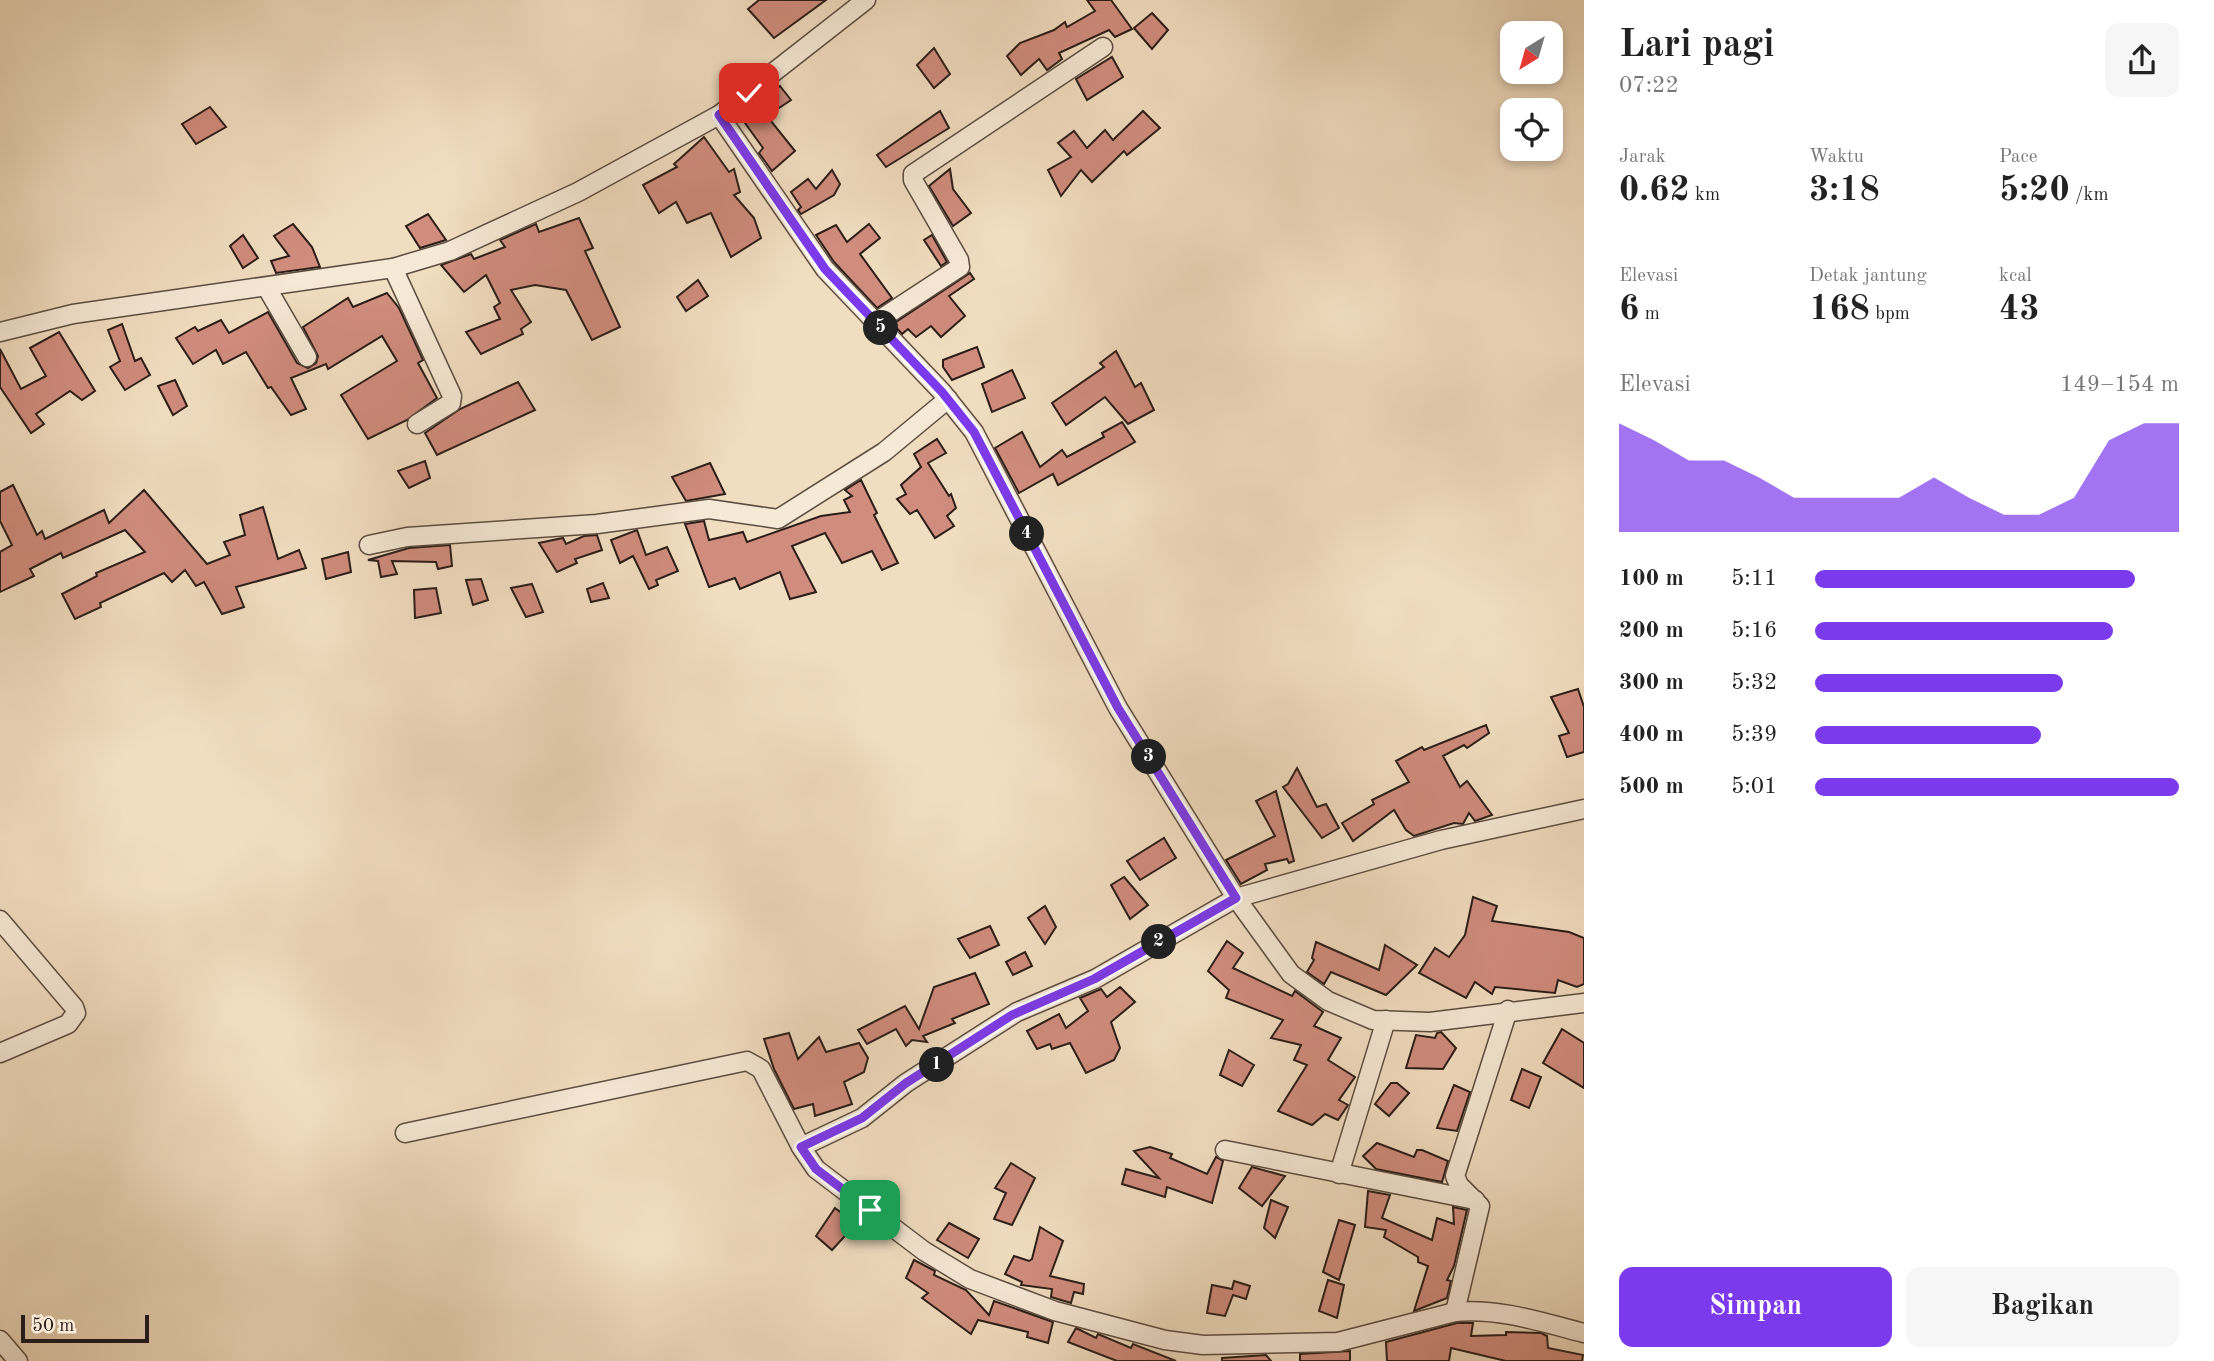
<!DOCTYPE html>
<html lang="id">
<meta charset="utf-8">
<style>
:root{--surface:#fff;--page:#f6f6f6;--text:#222;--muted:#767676;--accent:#7c3aed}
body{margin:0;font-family:"Old Standard TT",serif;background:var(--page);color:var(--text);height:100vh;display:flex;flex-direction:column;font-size:26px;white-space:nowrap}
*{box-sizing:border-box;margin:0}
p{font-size:23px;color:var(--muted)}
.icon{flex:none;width:38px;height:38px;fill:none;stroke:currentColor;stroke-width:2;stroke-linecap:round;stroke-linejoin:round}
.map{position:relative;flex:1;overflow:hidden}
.side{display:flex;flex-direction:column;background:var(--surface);width:630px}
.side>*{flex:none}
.needle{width:46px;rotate:217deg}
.fabs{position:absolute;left:1500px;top:21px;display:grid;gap:14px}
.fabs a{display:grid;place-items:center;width:63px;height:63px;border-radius:14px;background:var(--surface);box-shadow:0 4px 10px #0003;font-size:35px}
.scale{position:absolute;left:21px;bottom:18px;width:128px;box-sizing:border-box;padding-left:7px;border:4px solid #2b1d18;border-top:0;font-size:19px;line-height:24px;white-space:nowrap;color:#2b1d18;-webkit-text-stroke:5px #f6e9d6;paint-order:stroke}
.pin{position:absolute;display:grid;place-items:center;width:60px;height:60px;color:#fff;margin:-30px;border-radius:14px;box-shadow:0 4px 10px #0006}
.km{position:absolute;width:35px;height:35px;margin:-18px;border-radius:50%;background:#222;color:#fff;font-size:19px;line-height:35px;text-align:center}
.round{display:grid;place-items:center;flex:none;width:74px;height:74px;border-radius:14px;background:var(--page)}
.overview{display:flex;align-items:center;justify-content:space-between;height:119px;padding:0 35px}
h1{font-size:38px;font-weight:700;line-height:52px}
.stats{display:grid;grid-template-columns:repeat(3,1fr);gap:10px;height:119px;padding:7px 35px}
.stats div{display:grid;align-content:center}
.stats b{font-size:35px;font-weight:700}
.stats small{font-size:19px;font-weight:400}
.stats p{font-size:19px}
.chart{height:196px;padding:14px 35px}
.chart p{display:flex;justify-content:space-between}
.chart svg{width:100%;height:126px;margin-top:7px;fill:var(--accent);opacity:.7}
.action{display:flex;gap:14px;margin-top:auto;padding:14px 35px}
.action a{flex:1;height:80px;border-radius:14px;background:var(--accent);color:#fff;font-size:28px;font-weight:700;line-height:80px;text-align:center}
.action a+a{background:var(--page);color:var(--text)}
ul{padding:0 35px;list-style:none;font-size:23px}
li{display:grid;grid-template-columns:112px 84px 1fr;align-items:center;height:52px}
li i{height:18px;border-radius:9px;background:var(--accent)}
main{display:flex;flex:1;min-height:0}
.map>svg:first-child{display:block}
</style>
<main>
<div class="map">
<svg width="1584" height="1361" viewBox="0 0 1584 1361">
<rect width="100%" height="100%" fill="#f1ddc0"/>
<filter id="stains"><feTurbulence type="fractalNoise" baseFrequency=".00286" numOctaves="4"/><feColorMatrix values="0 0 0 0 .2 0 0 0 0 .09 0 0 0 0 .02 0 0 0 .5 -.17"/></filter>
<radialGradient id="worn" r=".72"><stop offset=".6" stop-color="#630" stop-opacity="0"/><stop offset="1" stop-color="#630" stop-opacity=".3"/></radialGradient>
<!-- building -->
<g fill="#d08c7d" stroke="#2b1d18" stroke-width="2">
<polygon points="759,0 826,0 774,38 748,9"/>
<polygon points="1087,0 1111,0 1132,29 1115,37 1109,30 1059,53 1062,59 1047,70 1039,59 1021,75 1007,56 1020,43 1054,30 1065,22 1067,27 1095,11"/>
<polygon points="1152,13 1168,30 1152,49 1134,28"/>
<polygon points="934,48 950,74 934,88 917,65"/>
<polygon points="1112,57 1123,77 1087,100 1076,79"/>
<polygon points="780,86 791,100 776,110 766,98"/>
<polygon points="210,107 226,127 196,144 182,124"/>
<polygon points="762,110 795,151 772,171 759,153 763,148 745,123"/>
<polygon points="940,111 949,128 886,167 877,155"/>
<polygon points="1143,111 1160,128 1127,155 1124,151 1092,182 1081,170 1061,196 1048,170 1071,157 1058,143 1074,131 1087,148 1105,130 1113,140"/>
<polygon points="704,137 729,172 734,169 740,192 734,195 754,218 761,238 731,257 711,213 687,223 676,202 659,213 643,185 677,167 674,164"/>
<polygon points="950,169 953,189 971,213 953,226 929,186"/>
<polygon points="832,170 840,184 834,195 801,214 798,210 801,207 791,192 808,179 816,189"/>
<polygon points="428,214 446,240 420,248 406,226"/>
<polygon points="579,218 593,248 585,251 620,327 592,340 566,290 535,285 511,290 531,322 521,329 523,334 481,354 466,332 500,319 494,307 500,303 486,275 464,292 441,265 471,254 474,259 505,247 500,240 536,224 539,232"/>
<polygon points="293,224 312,247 320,267 276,273 271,261 289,256 274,236"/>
<polygon points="869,224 880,238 860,254 892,298 877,308 834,262 816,235 836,225 847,242"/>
<polygon points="243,235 258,258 243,268 230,246"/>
<polygon points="932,235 947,262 941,266 924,240"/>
<polygon points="970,273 974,279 949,296 965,316 941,337 931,326 916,337 908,329 902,334 893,324"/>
<polygon points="698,280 708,296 686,311 677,297"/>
<polygon points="387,293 399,308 423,360 418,363 437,398 407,420 368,439 341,395 397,361 382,336 328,369 326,364 291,378 306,409 291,415 271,387 268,388 246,352 223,364 216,350 193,364 176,338 195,327 198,331 221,320 229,333 268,312 297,363 308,368 316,363 318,356 303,327 348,298 353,307"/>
<polygon points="122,324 135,361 141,358 150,375 125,390 110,367 120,361 108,330"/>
<polygon points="59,332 95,391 82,400 70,391 36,414 44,424 31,433 0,387 0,349 21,389 46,376 30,348"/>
<polygon points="977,347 984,367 952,380 943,367 943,360"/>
<polygon points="1116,351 1135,387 1141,383 1154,410 1128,424 1105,397 1066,425 1052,403 1104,367 1100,363"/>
<polygon points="1012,370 1025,398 992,412 982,384"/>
<polygon points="175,380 187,406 173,415 158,386"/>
<polygon points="518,382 535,410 437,455 425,433 460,409"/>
<polygon points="1122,422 1135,442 1058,485 1053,474 1019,493 995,448 1022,432 1040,467 1062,450 1067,457 1104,437 1102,433"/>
<polygon points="937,439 946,453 928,463 949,496 951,494 956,508 947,516 954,526 935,538 917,510 910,514 897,499 906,494 901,485 921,467 914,454"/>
<polygon points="425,461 430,478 409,488 398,471"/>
<polygon points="710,463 725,494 686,501 672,477"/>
<polygon points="861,480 877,513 874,515 898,563 882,570 872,551 842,563 825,533 792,546 816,592 790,599 780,572 740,589 735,578 709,587 685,524 704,521 709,540 743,532 747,542 821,516 850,512 844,500 852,496 845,490"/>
<polygon points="13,485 37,535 42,531 45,539 104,510 109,523 144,490 207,564 230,555 224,542 245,535 240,515 263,507 278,559 299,550 306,568 236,587 244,607 222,614 204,582 196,586 185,570 172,582 164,573 100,603 101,607 75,619 62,594 97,576 96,573 145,552 125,530 63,558 61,553 30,569 34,576 0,592 0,552 12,545 0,521 0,492"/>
<polygon points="637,530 646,555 667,547 678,571 656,580 658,585 649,589 633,556 620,563 611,540"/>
<polygon points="597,535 602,550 575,559 577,563 557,572 539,543 563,538 566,544 584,536"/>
<polygon points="450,545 452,566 438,569 436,562 392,561 397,574 381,577 378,561 368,560 409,548"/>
<polygon points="348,552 351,572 326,579 322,559"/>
<polygon points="481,579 488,600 473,605 466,580"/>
<polygon points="603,583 609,598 591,602 587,589"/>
<polygon points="532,584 543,612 526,617 511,588"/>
<polygon points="436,588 441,613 415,618 414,590"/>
<polygon points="1578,689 1584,707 1584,752 1567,757 1559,736 1569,733 1551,697"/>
<polygon points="1486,725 1489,733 1467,748 1464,745 1443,756 1460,787 1467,781 1492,815 1475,821 1469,813 1463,824 1454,823 1414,836 1406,830 1394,810 1353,841 1342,823 1374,804 1372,800 1409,782 1396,761 1422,747 1424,750"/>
<polygon points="1297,768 1317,807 1326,804 1339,828 1322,838 1283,787 1288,784"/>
<polygon points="1276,791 1294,861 1289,863 1287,859 1265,864 1267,870 1241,884 1226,860 1275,836 1256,801"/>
<polygon points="1164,838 1176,858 1140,880 1127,861"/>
<polygon points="1124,877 1148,905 1130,919 1111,885"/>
<polygon points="1473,897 1497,906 1492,921 1569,932 1584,938 1584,984 1577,987 1558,980 1555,993 1495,987 1492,994 1475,982 1466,998 1419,973 1435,948 1449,957 1465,935"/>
<polygon points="1045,906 1056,927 1045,944 1028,918"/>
<polygon points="990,926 999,945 970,958 958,939"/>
<polygon points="1227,941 1243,953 1233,968 1292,996 1295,991 1323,1012 1314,1026 1341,1038 1328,1060 1355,1077 1339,1100 1348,1105 1338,1120 1325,1114 1312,1125 1278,1111 1307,1065 1294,1060 1301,1045 1271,1038 1283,1020 1226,998 1229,990 1208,971"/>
<polygon points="1316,942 1379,970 1385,945 1417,965 1386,995 1331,972 1324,984 1307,972 1314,960 1312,958"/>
<polygon points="1025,952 1032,966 1013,975 1006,962"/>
<polygon points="975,973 989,1004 952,1019 955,1023 923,1036 927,1042 912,1040 906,1046 896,1029 867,1044 858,1030 905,1006 919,1029 934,987"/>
<polygon points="1120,987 1135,1002 1111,1022 1120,1048 1114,1060 1086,1073 1070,1043 1052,1049 1050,1044 1037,1049 1027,1031 1059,1014 1066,1028 1088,1011 1080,998 1101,989 1107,997"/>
<polygon points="1562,1029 1584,1043 1584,1088 1543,1063"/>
<polygon points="1441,1032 1456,1048 1443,1069 1406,1068 1416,1035 1435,1038 1437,1033"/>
<polygon points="789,1033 798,1059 819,1037 826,1052 859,1043 868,1058 864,1072 844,1082 852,1104 815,1116 813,1104 794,1109 774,1069 764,1039"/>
<polygon points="1229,1050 1254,1065 1242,1086 1220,1075"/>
<polygon points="1522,1069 1541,1077 1529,1108 1511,1100"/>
<polygon points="1391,1083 1397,1083 1409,1093 1389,1116 1375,1104"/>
<polygon points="1454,1085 1470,1092 1457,1131 1437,1128"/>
<polygon points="1377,1143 1414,1157 1417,1150 1422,1150 1448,1161 1442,1182 1376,1169 1363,1156"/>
<polygon points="1150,1147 1172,1154 1170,1158 1207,1174 1216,1157 1223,1161 1212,1203 1167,1187 1165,1197 1122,1184 1126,1169 1159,1178 1134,1151"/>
<polygon points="1011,1163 1035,1178 1012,1225 994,1219 1006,1193 995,1188"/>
<polygon points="1252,1167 1285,1176 1262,1206 1239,1188"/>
<polygon points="1368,1191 1390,1195 1382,1218 1432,1240 1437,1218 1454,1224 1453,1207 1467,1210 1454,1266 1447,1280 1451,1281 1447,1298 1414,1311 1428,1266 1418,1262 1418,1257 1384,1237 1386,1230 1365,1227"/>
<polygon points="1271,1200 1288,1207 1275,1238 1264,1228"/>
<polygon points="835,1208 856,1224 832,1250 816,1236"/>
<polygon points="1339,1220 1355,1225 1339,1280 1323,1272"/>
<polygon points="949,1223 979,1239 968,1258 937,1240"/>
<polygon points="1040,1227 1063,1241 1050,1276 1084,1284 1083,1294 1074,1292 1071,1303 1051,1297 1052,1289 1021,1285 1022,1282 1005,1274 1014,1256 1029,1261 1032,1259"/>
<polygon points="914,1260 935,1271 934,1275 966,1290 989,1315 994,1301 1053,1322 1048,1343 1027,1337 1028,1332 978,1320 971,1334 922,1298 928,1293 906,1278"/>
<polygon points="1328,1280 1344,1285 1337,1318 1319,1311"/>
<polygon points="1234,1281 1250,1286 1246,1299 1233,1295 1225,1316 1207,1313 1212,1285 1232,1289"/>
<polygon points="1457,1323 1473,1323 1471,1336 1506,1335 1506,1332 1541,1333 1547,1336 1548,1348 1583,1355 1582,1361 1506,1361 1451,1348 1449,1361 1387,1361 1386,1342"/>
<polygon points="1076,1328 1096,1338 1098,1334 1131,1348 1133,1344 1176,1361 1117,1361 1068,1342"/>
<polygon points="1350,1351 1350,1361 1300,1361 1300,1354"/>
<polygon points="1266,1355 1271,1361 1222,1361 1222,1358"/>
</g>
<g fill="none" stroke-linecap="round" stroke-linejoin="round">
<defs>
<g id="street">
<polyline points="719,115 825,269 942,392 974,432 1118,708 1236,898 1291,974 1328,1001 1373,1020 1430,1022 1584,1003"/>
<polyline points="393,268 452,396 451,403 417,424"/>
<polyline points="267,288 307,357"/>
<polyline points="876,322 960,267 959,260 913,180 913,174 1103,47"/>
<polyline points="0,332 73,314 393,268 450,251 578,192 719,115 866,0"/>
<polyline points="369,545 407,537 597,524 709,509 778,519 884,452 948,399"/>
<path d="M 1584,809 L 1441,840 L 1236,898 L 1095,979 L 1017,1012 L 906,1083 L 862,1118 L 801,1147 L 816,1169 L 924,1251 L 970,1279 L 1055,1311 L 1165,1340 L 1203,1345 L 1338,1342 L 1455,1312 C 1500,1308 1541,1322 1584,1333"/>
<polyline points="0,920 74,1007 76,1013 68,1024 0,1053"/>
<polyline points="405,1133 747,1061 761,1069 801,1147"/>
<polyline points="1225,1150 1475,1200"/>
<polyline points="1339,1174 1386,1020"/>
<polyline points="1455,1312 1480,1206 1459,1185 1455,1176 1508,1010"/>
<polyline points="0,1340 18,1361"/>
</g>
</defs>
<!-- street casing -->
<use href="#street" stroke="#5c4d42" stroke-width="21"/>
<!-- street -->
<use href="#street" stroke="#f6e9d6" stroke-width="18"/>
</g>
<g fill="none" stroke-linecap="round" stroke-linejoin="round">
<defs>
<polyline id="route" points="749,93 719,115 825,269 942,392 974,432 1118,708 1236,898 1094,979 1012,1015 906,1083 862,1118 801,1147 816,1169 870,1210"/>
</defs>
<!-- route casing -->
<use href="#route" stroke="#fff" stroke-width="14"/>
<!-- route -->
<use href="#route" stroke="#7c3aed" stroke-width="9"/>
</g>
<rect width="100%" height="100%" filter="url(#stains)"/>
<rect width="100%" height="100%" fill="url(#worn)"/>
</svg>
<div class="fabs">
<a><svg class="needle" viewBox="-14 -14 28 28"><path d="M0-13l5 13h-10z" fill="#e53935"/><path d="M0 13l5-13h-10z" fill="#767676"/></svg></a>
<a><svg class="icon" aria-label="locate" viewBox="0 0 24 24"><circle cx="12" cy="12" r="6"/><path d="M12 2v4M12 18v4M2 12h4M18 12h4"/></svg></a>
</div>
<div class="scale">50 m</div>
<div class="pin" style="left:870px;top:1210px;background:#1e9e55"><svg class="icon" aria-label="arrive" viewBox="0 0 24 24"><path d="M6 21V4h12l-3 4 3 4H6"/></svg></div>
<div class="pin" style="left:749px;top:93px;background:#d93025"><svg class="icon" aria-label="check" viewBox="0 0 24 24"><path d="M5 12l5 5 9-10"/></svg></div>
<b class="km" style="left:937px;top:1065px">1</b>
<b class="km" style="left:1159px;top:942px">2</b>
<b class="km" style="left:1149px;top:757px">3</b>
<b class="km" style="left:1027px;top:534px">4</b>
<b class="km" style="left:881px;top:328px">5</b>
</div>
<section class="side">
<div class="overview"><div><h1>Lari pagi</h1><p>07:22</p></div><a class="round"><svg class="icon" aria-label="share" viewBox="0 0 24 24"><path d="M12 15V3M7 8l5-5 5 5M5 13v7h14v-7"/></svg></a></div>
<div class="stats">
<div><p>Jarak</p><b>0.62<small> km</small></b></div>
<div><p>Waktu</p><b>3:18</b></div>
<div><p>Pace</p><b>5:20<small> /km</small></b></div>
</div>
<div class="stats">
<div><p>Elevasi</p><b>6<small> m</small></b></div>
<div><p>Detak jantung</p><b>168<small> bpm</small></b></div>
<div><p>kcal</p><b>43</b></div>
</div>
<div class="chart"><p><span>Elevasi</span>149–154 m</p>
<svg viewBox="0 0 160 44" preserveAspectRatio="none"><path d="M0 44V6L10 12L20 19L30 19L40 25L50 32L60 32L70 32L80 32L90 25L100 32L110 38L120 38L130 32L140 12L150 6L160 6V44z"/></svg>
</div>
<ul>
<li><b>100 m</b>5:11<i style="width:88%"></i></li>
<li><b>200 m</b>5:16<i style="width:82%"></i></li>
<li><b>300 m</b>5:32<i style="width:68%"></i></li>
<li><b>400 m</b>5:39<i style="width:62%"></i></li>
<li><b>500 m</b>5:01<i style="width:100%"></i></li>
</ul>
<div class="action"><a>Simpan</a><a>Bagikan</a></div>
</section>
</main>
